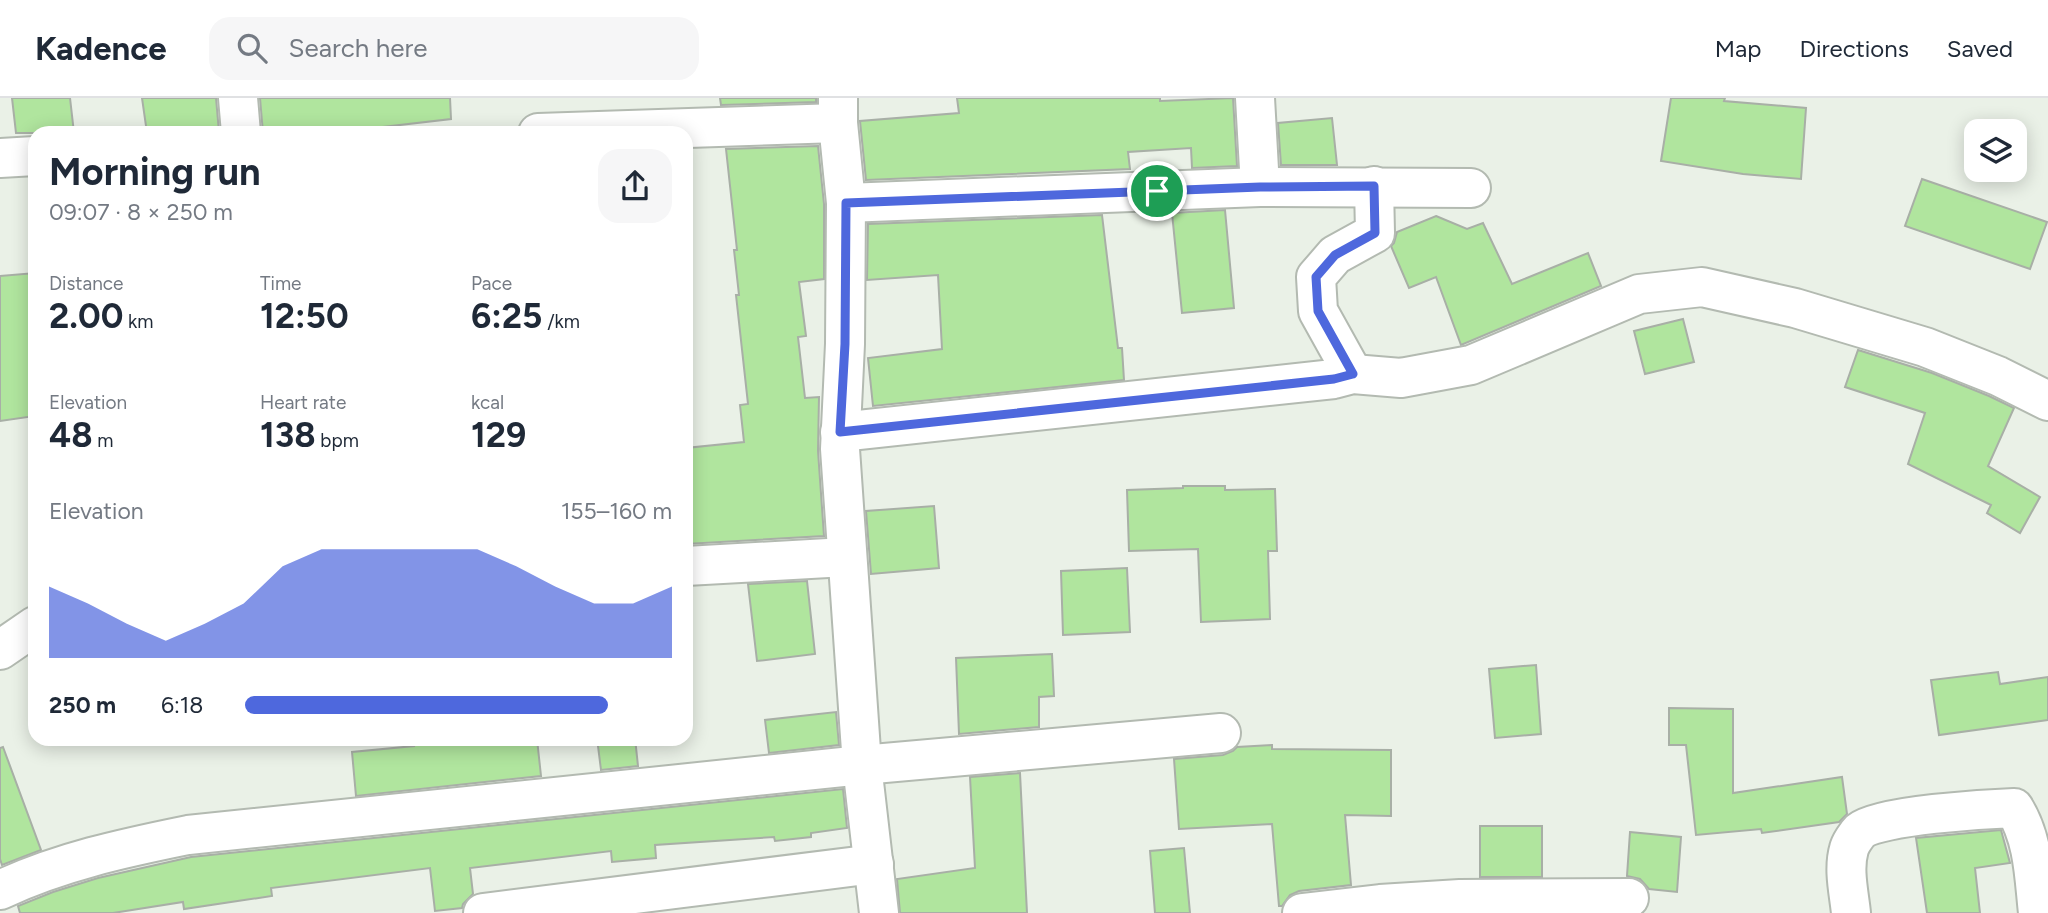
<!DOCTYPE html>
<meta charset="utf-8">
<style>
:root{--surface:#fff;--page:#f6f6f7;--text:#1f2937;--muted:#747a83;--line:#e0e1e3;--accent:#4e68dd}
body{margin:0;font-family:Figtree,sans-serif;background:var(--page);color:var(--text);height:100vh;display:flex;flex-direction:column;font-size:26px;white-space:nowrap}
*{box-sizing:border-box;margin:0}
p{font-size:23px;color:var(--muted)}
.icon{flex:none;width:38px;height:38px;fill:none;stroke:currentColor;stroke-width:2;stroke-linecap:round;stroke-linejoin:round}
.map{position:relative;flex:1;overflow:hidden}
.sheet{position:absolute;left:28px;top:28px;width:665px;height:620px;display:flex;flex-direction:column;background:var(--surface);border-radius:21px;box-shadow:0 4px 18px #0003}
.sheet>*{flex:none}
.buttons{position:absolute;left:1964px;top:21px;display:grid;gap:14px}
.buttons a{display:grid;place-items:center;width:63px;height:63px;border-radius:14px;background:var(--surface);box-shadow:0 4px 18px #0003;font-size:35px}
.pin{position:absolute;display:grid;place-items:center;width:60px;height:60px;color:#fff;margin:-30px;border:4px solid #fff;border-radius:50%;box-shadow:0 2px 7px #0007}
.round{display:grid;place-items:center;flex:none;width:74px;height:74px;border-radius:21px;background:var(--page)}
.headline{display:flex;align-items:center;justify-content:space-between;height:119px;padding:0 21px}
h1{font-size:38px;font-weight:700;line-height:52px}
.figures{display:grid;grid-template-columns:repeat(3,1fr);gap:10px;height:119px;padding:7px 21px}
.figures div{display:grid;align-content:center}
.figures b{font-size:35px;font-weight:700}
.figures small{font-size:19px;font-weight:400}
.figures p{font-size:19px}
.chart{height:196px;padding:14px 21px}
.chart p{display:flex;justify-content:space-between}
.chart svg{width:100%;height:126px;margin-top:7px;fill:var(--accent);opacity:.7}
ul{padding:0 21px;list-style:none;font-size:23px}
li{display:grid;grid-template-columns:112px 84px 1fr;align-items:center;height:52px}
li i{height:18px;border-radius:9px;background:var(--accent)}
header{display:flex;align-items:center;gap:42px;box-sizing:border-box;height:98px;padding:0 35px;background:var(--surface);border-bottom:2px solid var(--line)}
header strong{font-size:33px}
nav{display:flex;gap:38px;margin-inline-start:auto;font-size:24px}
.search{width:490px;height:63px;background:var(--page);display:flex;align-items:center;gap:18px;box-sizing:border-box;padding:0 24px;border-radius:21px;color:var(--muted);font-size:26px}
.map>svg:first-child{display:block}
</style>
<header>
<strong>Kadence</strong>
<div class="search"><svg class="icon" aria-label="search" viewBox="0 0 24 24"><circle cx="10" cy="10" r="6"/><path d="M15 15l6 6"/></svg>Search here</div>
<nav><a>Map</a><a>Directions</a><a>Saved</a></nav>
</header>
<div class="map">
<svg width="2048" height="815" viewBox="0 0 2048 815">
<rect width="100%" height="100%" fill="#eaf1e7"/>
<!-- building -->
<g fill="#b0e59e" stroke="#a8afa6" stroke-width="2">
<polygon points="12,0 70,0 74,35 16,35"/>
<polygon points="142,0 216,0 219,34 147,35"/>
<polygon points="260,0 450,0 451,21 331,35 263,35"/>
<polygon points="720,0 816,0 816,4 721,7"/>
<polygon points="957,0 1160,0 1160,3 1233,0 1237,68 1192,70 1191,50 1128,54 1130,71 866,82 860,23 959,15"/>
<polygon points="1671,0 1725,0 1724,3 1806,10 1801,81 1743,76 1661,63"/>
<polygon points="1332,20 1337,67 1281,67 1278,25"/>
<polygon points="818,48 824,106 824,181 799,184 806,238 798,239 805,300 819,299 818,353 824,438 686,446 686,350 744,344 740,307 748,306 736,197 739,197 734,152 737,152 726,51"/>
<polygon points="1922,81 2047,124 2030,171 1905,128"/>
<polygon points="1225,112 1234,210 1182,215 1172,115"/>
<polygon points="1102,117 1118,250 1122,250 1124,282 873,308 868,260 942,251 938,177 867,182 868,126"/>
<polygon points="1436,118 1467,131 1483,125 1512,186 1588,155 1601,188 1461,247 1436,179 1409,190 1391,148 1394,145 1397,134"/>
<polygon points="35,175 35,318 0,323 0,178"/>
<polygon points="1683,221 1694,264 1645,276 1634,233"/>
<polygon points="1858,252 1932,275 1989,298 2014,310 1988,368 2040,399 2020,435 1987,415 1991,407 1908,366 1925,315 1845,289"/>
<polygon points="1183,388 1225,388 1225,392 1275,391 1277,453 1268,453 1270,521 1201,524 1198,451 1129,453 1127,392 1183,390"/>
<polygon points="934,408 939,470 871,476 866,413"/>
<polygon points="1127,470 1130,534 1063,537 1061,473"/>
<polygon points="807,483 815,556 757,563 748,486"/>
<polygon points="1052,556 1054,598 1039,599 1039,629 959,636 956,560"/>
<polygon points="1536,567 1541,636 1495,640 1489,571"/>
<polygon points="1998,574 2000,586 2048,579 2048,622 1939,637 1931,582"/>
<polygon points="1669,610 1733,611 1733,695 1842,679 1847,716 1839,724 1762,735 1761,731 1696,737 1686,647 1669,647"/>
<polygon points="836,614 839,647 769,655 765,622"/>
<polygon points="413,640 481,640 482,647 537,641 541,678 356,698 352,654 414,648"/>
<polygon points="597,640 635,640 638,668 601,672"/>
<polygon points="1272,647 1272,651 1391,652 1391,718 1345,717 1351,787 1299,793 1290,797 1282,808 1279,808 1272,726 1179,731 1174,661 1223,657 1233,653 1237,649"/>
<polygon points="3,649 41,752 2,767 0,761 0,650"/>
<polygon points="1020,675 1027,815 900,815 897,781 975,770 970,679"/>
<polygon points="843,691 847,730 811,735 811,739 775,743 774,739 655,747 656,760 612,764 611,753 470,770 473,796 463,806 462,810 435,813 430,770 271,790 272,798 184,811 183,804 113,815 20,815 18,808 53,794 98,780 191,759"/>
<rect x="1480" y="728" width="62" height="51"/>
<polygon points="2001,732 2010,765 1975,770 1980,815 1927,815 1916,740"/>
<polygon points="1630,734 1681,739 1677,794 1649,791 1640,781 1627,778"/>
<polygon points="1184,750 1190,815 1155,815 1150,753"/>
</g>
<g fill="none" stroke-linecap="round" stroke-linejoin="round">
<defs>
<g id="minor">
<polyline points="238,0 241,35"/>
<polyline points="838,0 838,25 846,105 845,246 840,351 862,667 879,815"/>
<polyline points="1255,0 1260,89"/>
<polyline points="538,35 838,25"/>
<polyline points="0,60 35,58"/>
<polyline points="846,105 1260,89 1471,90"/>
<polyline points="1353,276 1318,213 1316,179 1335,157 1375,135 1374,88"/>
<polyline points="840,334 1334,281 1353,276 1401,280 1471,267 1639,196 1702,189 1795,210 1925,249 1998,278 2048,303"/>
<polyline points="686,468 846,459"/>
<polyline points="0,552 35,528"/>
<path d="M 0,792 C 59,764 124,750 188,737 L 862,667 L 1221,635"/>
<polyline points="483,815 874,766"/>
<polyline points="1302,815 1380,806 1460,801 1629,800"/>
<path d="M 1851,815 C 1849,795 1843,771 1849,751 C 1850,746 1857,736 1860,733 C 1879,717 1987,711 2014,710 C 2034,742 2034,779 2038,815"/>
</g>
</defs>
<!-- minor casing -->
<use href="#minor" stroke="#b3bab1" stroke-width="42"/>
<!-- minor -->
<use href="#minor" stroke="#fff" stroke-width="38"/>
</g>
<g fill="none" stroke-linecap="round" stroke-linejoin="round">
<defs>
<polygon id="route" points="1374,88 1375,135 1335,157 1316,179 1318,213 1353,276 1334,281 840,334 845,246 846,105 1260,89"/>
</defs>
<!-- route casing -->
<use href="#route" stroke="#fff" stroke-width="14"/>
<!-- route -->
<use href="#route" stroke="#4e68dd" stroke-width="9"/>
</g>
</svg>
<div class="buttons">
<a><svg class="icon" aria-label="layers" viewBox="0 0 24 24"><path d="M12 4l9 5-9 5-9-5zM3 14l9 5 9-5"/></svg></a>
</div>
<div class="pin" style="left:1157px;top:93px;background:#1e9e55"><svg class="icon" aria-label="arrive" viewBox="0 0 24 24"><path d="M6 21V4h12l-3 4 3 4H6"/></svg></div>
<section class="sheet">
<div class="headline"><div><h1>Morning run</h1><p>09:07 · 8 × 250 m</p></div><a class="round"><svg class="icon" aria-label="share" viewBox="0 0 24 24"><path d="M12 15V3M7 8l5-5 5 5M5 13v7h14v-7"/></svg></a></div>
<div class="figures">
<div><p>Distance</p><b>2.00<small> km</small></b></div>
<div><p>Time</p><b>12:50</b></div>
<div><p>Pace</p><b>6:25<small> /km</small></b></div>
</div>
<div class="figures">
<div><p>Elevation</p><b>48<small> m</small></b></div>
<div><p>Heart rate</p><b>138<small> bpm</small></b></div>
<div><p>kcal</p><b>129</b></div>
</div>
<div class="chart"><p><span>Elevation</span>155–160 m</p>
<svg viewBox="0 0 160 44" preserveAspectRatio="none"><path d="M0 44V19L10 25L20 32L30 38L40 32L50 25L60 12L70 6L80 6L90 6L100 6L110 6L120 12L130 19L140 25L150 25L160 19V44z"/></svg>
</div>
<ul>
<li><b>250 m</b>6:18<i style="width:85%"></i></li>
</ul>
</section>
</div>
